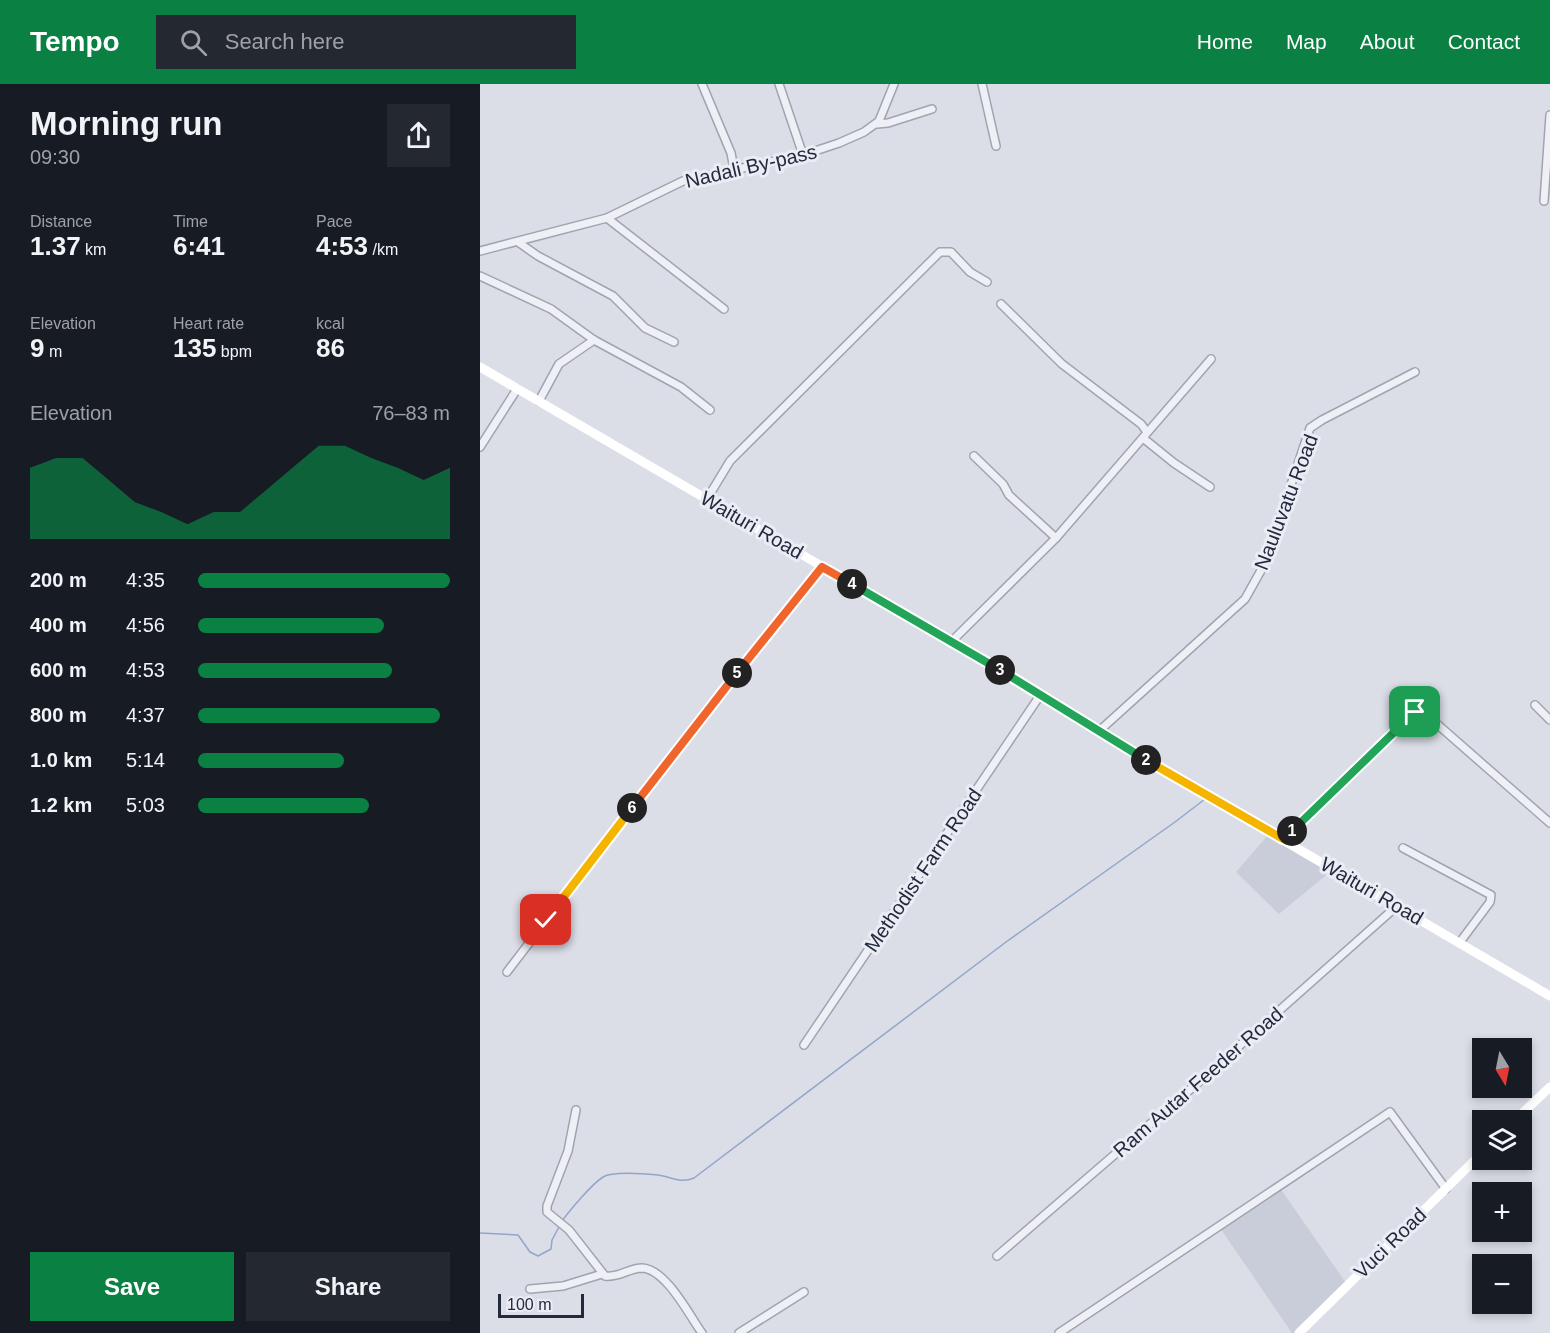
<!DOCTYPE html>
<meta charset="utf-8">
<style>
:root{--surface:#171b24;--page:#242831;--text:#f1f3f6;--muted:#9ea1a6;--accent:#0b8043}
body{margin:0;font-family:Helvetica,sans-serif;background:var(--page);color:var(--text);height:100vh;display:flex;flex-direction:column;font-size:22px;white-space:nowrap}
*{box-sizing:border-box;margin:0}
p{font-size:20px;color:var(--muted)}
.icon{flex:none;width:33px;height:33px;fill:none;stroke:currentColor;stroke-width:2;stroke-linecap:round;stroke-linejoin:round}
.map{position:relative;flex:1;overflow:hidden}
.panel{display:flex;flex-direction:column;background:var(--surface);width:480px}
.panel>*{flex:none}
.needle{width:39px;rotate:170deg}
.buttons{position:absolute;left:992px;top:954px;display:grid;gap:12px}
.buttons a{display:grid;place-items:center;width:60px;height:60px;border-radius:0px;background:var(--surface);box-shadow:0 3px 9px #0003;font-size:30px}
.scale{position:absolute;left:18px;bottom:15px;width:86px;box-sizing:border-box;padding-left:6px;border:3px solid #242a3e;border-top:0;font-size:16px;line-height:21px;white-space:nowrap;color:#242a3e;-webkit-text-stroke:4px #ebedf5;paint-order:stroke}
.pin{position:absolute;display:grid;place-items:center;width:51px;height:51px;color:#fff;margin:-26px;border-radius:12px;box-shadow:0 3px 9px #0006}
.km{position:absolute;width:30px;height:30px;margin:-15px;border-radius:50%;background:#222;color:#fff;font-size:16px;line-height:30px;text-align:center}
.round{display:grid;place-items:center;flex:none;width:63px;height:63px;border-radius:0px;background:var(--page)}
.head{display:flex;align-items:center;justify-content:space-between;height:102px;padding:0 30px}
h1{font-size:33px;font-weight:800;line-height:45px}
.metrics{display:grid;grid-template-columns:repeat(3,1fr);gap:9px;height:102px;padding:6px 30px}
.metrics div{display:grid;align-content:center}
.metrics b{font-size:26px;font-weight:800}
.metrics small{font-size:16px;font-weight:400}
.metrics p{font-size:16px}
.chart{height:168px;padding:12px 30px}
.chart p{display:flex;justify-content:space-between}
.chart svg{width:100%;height:108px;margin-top:6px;fill:var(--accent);opacity:.7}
.action{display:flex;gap:12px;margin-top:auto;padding:12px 30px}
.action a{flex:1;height:69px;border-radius:0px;background:var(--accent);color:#fff;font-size:24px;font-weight:800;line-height:69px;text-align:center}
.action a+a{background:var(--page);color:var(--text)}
ul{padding:0 30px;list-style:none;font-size:20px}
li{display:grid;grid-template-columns:96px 72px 1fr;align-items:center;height:45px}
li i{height:15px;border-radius:8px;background:var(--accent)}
header{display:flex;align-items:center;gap:36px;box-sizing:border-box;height:84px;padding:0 30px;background:var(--accent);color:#fff}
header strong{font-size:28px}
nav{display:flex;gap:33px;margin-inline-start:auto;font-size:21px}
.search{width:420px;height:54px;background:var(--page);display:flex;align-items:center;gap:15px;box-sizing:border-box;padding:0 21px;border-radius:0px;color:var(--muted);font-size:22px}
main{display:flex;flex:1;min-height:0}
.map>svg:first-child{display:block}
</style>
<header>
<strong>Tempo</strong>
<div class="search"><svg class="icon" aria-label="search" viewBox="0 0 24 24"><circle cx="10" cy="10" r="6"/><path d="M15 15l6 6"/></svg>Search here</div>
<nav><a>Home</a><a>Map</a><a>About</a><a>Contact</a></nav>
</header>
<main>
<section class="panel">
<div class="head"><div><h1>Morning run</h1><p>09:30</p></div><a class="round"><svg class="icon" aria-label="share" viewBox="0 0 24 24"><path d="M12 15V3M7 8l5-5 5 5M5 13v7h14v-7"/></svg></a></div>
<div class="metrics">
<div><p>Distance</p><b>1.37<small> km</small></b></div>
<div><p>Time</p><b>6:41</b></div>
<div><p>Pace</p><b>4:53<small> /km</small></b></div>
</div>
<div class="metrics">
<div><p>Elevation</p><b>9<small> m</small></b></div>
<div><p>Heart rate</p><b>135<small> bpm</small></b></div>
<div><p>kcal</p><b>86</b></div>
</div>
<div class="chart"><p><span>Elevation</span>76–83 m</p>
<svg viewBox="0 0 160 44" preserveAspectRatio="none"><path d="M0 44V15L10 11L20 11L30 20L40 29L50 33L60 38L70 33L80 33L90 24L100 15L110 6L120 6L130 11L140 15L150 20L160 15V44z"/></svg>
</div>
<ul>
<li><b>200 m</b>4:35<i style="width:100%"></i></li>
<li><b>400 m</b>4:56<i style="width:74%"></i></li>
<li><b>600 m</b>4:53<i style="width:77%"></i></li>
<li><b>800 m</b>4:37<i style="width:96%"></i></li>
<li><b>1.0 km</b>5:14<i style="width:58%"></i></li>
<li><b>1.2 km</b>5:03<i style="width:68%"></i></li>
</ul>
<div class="action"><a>Save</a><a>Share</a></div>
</section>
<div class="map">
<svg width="1070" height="1249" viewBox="0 0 1070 1249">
<rect width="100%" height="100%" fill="#dbdee7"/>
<!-- built -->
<g fill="#c9cdd9">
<polygon points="788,751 851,787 799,830 756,788"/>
<polygon points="800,1104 866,1199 815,1249 812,1249 740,1144"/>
</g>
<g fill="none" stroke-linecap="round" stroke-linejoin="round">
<!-- stream -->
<g stroke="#93a5cb" stroke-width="1.5">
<path d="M 82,1137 C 90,1126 112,1100 123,1093 C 133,1087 167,1090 178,1091 C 192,1093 200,1100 214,1094 L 526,858 L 695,738 L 725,715"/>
<polyline points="0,1149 38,1151 50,1168 58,1172 71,1165 72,1156 80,1141"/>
</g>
<defs>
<g id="street">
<polyline points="222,0 251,69 254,85"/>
<polyline points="299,0 323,71"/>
<polyline points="502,0 516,62"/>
<polyline points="397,40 408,39 452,25"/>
<polyline points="1064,117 1070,31"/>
<polyline points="127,134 244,225"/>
<polyline points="38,158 58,172 133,212 165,244 194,258"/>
<polyline points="0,167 127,134 203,97 323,71 359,59 384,48 399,37 414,0"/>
<polyline points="0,192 71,225 114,256 201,303 230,326"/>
<polyline points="521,220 582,280 661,340 667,348"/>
<polyline points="59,317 79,280 114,256"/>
<polyline points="663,354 694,379 730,403"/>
<polyline points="0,363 37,305"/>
<polyline points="494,372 523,400 529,411 576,454"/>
<polyline points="227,415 250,377 460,168 471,168 490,188 507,198"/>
<polyline points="471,558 576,454 731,275"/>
<polyline points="1055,621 1070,636"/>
<polyline points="618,648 765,515 784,481 830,344 842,336 935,288"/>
<polyline points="803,755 935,628 941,626 1070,739"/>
<polyline points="923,764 1011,811 1010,818 980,858"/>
<polyline points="27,888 217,639 342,483"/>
<polyline points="324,961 561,610"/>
<path d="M 96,1026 L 88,1067 L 67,1122 L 67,1128 L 89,1146 L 125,1192 C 139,1194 149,1184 162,1184 C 186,1185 209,1231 222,1249"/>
<polyline points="517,1172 713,1003 917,822"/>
<polyline points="50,1205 83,1202 122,1190"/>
<polyline points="259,1249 324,1208"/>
<polyline points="579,1249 910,1028 966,1105"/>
</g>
</defs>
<!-- street casing -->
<use href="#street" stroke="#a0a4b1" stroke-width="10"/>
<!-- street -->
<use href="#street" stroke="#eef0f5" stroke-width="7"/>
<!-- secondary -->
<g stroke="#fff" stroke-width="9">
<polyline points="0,283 561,610 618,648 1070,912"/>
<polyline points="1035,1036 1070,1003"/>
<polyline points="819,1249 1002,1069"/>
</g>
</g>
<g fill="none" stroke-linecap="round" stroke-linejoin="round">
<defs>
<polyline id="split-1" points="812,747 935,628"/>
<polyline id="split-2" points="666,676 803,755 812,747"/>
<polyline id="split-3" points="520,586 666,676"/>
<polyline id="split-4" points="372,500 520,586"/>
<polyline id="split-5" points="257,589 342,483 372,500"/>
<polyline id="split-6" points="152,724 257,589"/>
<polyline id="split-7" points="66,836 152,724"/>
</defs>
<!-- split-1 casing -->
<use href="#split-1" stroke="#fff" stroke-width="12"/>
<!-- split-2 casing -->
<use href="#split-2" stroke="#fff" stroke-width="12"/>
<!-- split-3 casing -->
<use href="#split-3" stroke="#fff" stroke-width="12"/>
<!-- split-4 casing -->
<use href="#split-4" stroke="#fff" stroke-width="12"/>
<!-- split-5 casing -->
<use href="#split-5" stroke="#fff" stroke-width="12"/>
<!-- split-6 casing -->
<use href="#split-6" stroke="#fff" stroke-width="12"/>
<!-- split-7 casing -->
<use href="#split-7" stroke="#fff" stroke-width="12"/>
<!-- split-1 -->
<use href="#split-1" stroke="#22a559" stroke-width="8"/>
<!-- split-2 -->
<use href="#split-2" stroke="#f5b400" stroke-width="8"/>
<!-- split-3 -->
<use href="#split-3" stroke="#22a559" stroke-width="8"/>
<!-- split-4 -->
<use href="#split-4" stroke="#22a559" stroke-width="8"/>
<!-- split-5 -->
<use href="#split-5" stroke="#f0652b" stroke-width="8"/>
<!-- split-6 -->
<use href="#split-6" stroke="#f0652b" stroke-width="8"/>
<!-- split-7 -->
<use href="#split-7" stroke="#f5b400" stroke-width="8"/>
</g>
<g text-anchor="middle" stroke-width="6" stroke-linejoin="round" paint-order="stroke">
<!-- street labels -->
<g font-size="20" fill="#242a3e" stroke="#ebedf5">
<text transform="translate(271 82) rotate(-13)" y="7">Nadali By-pass</text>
<text transform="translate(806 418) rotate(-69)" y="7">Nauluvatu Road</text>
<text transform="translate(272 441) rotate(30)" y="7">Waituri Road</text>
<text transform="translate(443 786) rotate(-56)" y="7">Methodist Farm Road</text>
<text transform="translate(892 807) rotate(30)" y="7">Waituri Road</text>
<text transform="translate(718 998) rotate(-41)" y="7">Ram Autar Feeder Road</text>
<text transform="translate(910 1159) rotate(-44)" y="7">Vuci Road</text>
</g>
</g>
</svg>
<div class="buttons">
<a><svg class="needle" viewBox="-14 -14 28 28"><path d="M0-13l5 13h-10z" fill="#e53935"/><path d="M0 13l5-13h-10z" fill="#9ea1a6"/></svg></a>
<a><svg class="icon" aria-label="layers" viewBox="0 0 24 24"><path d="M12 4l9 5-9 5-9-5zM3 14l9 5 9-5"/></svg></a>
<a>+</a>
<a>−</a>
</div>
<div class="scale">100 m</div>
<div class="pin" style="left:935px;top:628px;background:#1e9e55"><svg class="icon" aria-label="arrive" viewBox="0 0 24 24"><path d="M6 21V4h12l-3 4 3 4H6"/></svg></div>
<div class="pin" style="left:66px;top:836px;background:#d93025"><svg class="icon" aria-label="check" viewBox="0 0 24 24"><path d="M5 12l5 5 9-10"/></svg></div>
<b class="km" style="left:812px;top:747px">1</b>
<b class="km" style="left:666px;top:676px">2</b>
<b class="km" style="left:520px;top:586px">3</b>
<b class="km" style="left:372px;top:500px">4</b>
<b class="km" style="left:257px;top:589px">5</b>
<b class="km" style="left:152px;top:724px">6</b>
</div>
</main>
